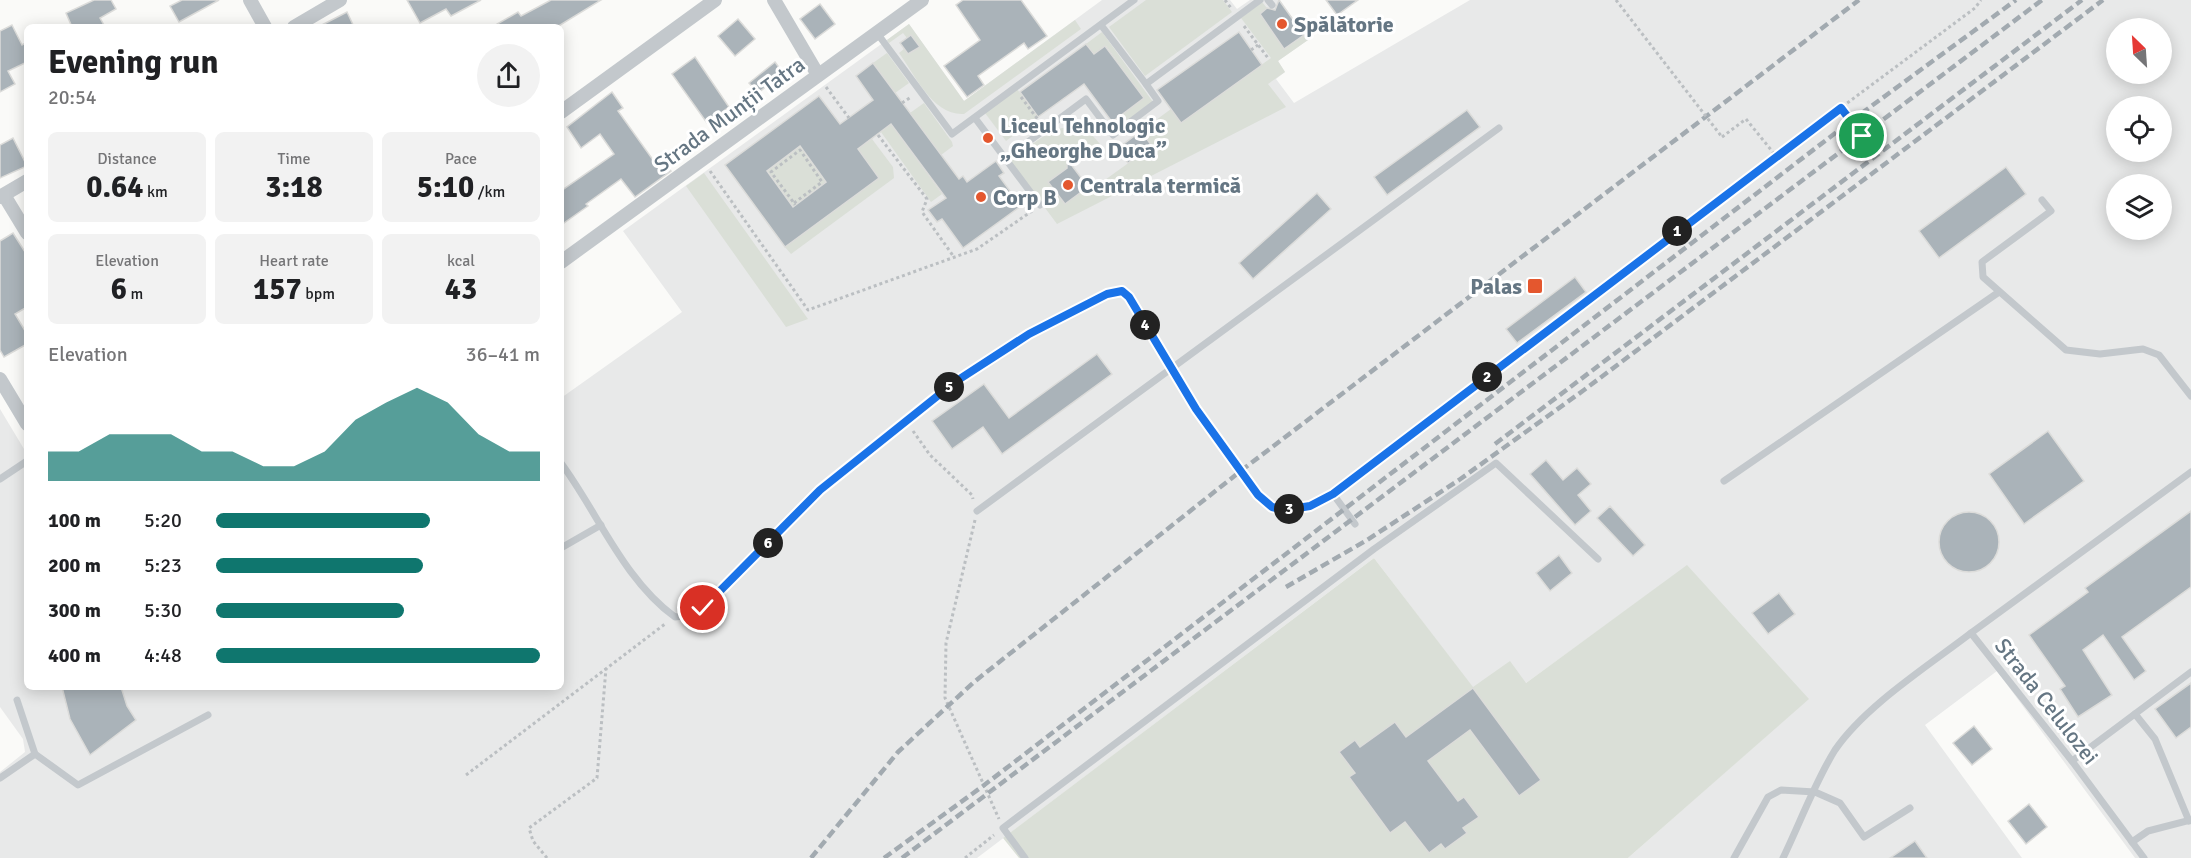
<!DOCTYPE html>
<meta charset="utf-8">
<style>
:root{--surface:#fff;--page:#f2f2f2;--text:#202124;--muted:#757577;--accent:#0f766e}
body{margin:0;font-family:Signika,sans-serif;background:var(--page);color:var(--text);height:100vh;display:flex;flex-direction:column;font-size:22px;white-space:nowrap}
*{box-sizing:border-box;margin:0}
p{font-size:20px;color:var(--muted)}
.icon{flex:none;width:33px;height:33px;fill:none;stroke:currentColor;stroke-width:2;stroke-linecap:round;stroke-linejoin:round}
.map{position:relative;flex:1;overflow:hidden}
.side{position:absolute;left:24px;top:24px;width:540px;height:666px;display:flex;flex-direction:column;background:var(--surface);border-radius:9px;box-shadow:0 3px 15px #0003}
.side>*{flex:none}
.needle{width:39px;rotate:335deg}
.fabs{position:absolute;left:2106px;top:18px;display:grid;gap:12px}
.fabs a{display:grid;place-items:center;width:66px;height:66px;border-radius:50%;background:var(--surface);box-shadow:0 3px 15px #0003;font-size:30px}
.pin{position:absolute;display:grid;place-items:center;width:51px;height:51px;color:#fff;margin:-26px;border:3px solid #fff;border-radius:50%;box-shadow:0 2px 6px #0007}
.km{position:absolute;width:30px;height:30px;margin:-15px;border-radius:50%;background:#222;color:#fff;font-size:16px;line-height:30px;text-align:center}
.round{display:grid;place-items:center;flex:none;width:63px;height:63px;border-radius:32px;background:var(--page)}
.headline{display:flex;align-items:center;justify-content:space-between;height:102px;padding:0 24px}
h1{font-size:33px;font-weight:800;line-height:45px}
.stats{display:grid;grid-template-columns:repeat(3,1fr);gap:9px;height:102px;padding:6px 24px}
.stats div{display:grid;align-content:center;border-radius:9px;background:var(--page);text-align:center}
.stats b{font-size:30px;font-weight:800}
.stats small{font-size:16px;font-weight:400}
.stats p{font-size:16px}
.chart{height:168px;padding:12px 24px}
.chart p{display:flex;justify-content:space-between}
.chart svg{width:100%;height:108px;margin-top:6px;fill:var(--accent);opacity:.7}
ul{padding:0 24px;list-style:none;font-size:20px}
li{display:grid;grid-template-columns:96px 72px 1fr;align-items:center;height:45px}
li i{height:15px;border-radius:8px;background:var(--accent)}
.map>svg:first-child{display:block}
</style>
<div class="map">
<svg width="2191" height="858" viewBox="0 0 2191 858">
<rect width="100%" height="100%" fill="#fafaf8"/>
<!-- built -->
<path fill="#e8e9e9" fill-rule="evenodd" d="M 1102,0 L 1230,0 L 1237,9 L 1250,0 L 1280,0 L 1308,40 L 1278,61 L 1285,72 L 1276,79 L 1294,103 L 1470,0 L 2191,0 L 2191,858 L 2135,858 L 1997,671 L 1925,725 L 2022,858 L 1628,858 L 1808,699 L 1687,566 L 1526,683 L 1473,688 L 1374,558 L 977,858 L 0,858 L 0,772 L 25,752 L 23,739 L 0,707 L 0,409 L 27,454 L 27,687 L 561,687 L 561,398 L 682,312 L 623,231 L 909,24 L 964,101 ZM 2116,28 L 2162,28 L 2162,74 L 2116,74 ZM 2116,106 L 2162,106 L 2162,152 L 2116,152 ZM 2116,184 L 2162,184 L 2162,230 L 2116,230 Z"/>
<!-- green -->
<g fill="#dadfd7">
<polygon points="1146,0 1223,0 1232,12 1145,76 1109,27"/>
<path d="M 1262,2 L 1267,8 L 1260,14 L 1284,49 L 1305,35 L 1308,40 L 1278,61 L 1285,72 L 1268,84 L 1286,107 L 1057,224 L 1010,161 C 1038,141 1071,106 1100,144 L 1049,182 L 1065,204 L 1088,187 L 1091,190 L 1152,146 L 1141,131 L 1171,109 L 1181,122 L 1271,58 L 1241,18 Z"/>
<path d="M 1075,20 L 1081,29 L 964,114 C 933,116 915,75 899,53 L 904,49 L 909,54 L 919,47 L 911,35 L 907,38 L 903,33 L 889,43 L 887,40 L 909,24 L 964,101 Z"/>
<polygon points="1102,32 1153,102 1117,129 1112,122 1144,98 1106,46 1094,54 1086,44"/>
<polygon points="887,53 909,83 895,93 873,63"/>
<polygon points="1017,89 1038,117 1006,141 985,113"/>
<polygon points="924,103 952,142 953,146 941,155 910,113"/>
<polygon points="891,124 942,194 931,202 881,132"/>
<polygon points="872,139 893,167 894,178 791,254 785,247 858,149"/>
<polygon points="800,146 826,182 793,207 767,171"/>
<polygon points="704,173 808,319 786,327 686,186"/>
<polygon points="1374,558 1473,687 1510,661 1526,683 1687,565 1809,699 1628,858 1019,858 1003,838"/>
</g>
<!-- building -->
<g fill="#aab3b9" stroke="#dcdcda" stroke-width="1.5" fill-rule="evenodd">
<polygon points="94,0 111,0 116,9 100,18 105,27 72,27 66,13"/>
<polygon points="182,0 219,0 179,22 170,6"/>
<polygon points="407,0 481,0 451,16 446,9 420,23"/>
<polygon points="551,0 601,0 557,27 492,27 518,12 521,16"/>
<polygon points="963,0 1021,0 1047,36 1028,49 1024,43 978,76 984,85 967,97 944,66 980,40 956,5"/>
<polygon points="1279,0 1304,35 1284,49 1260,14 1267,8 1275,10"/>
<polygon points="1326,0 1358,0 1337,15"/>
<polygon points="820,4 835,24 815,39 800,19"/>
<polygon points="347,12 354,27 318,27"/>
<polygon points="738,19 755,39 735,56 718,36"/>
<polygon points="12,25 22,45 27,42 27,62 8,71 15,84 0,92 0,31"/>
<polygon points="1239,32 1262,65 1181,123 1157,90"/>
<polygon points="911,35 920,47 908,54 900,43"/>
<polygon points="1086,44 1094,54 1105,46 1144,98 1112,122 1084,84 1038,117 1020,92"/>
<polygon points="695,57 729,107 707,123 672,74"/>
<polygon points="775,62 783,73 758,93 749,83"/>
<path d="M 873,63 L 959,179 L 963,176 L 967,182 L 996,161 L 1004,173 L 999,176 L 1021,206 L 963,248 L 942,219 L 937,222 L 928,210 L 946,198 L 891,124 L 858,149 L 879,178 L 785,247 L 725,165 L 819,96 L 840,124 L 873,100 L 856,76 ZM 800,146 L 826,182 L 793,207 L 767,171 Z"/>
<polygon points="612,92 623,108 618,111 653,160 659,155 671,171 635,197 621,179 586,204 588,206 561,225 561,191 614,154 600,134 581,148 567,127"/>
<polygon points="1467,110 1480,127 1387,195 1374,177"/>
<polygon points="1141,131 1152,146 1128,163 1117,149"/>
<polygon points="13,138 27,166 0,178 0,145"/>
<polygon points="1067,159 1088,187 1065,204 1048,182 1067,168"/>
<polygon points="2006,167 2026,194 1939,258 1919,231"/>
<polygon points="1317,193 1331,209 1253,279 1239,263"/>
<polygon points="13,233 27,255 27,307 15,314 27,334 27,344 4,357 0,350 0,241"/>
<polygon points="1575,277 1586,292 1517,343 1506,329"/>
<polygon points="1097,354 1112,374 1002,454 983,427 952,449 932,421 984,384 1009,418"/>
<polygon points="2048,431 2084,481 2024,524 1989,474"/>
<polygon points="1546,460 1563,480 1577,468 1591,484 1578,495 1591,511 1575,525 1530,474"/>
<polygon points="1610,506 1645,545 1633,556 1597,518"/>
<polygon points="2191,511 2191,587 2122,637 2146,671 2134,680 2103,635 2083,650 2112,695 2078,717 2060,689 2065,686 2029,635 2088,592 2085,588"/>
<circle cx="1969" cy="542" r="30"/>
<polygon points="1559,555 1572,573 1550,591 1536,573"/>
<polygon points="1779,593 1795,614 1768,634 1752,613"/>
<polygon points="2191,683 2191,727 2176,738 2155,709"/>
<polygon points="62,687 121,687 127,706 136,720 90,755 70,719"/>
<polygon points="1473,688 1541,780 1519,796 1470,730 1428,761 1458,801 1464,797 1479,817 1463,828 1467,833 1445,849 1441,844 1429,853 1405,822 1390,833 1349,777 1355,773 1339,752 1355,740 1360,747 1395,722 1406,737"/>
<polygon points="1974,726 1992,749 1972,765 1953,743"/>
<polygon points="2029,804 2047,827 2026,844 2008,821"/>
<polygon points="1915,841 1927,858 1890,858"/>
</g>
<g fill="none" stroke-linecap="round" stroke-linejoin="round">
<!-- path -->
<g stroke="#bbbfc2" stroke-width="3" stroke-dasharray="3 3" stroke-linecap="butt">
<polyline points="1225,0 1231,8"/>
<polyline points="1244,26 1268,58"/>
<polyline points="1251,50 1258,45"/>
<polyline points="826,87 849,118"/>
<polyline points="1021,97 1039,121"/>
<polyline points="902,103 911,97"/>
<polyline points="1841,108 1864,139"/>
<polyline points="878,135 927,199 922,212 954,257"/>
<polyline points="1722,137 1746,119 1776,156"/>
<polyline points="710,171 808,310 977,249 1032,211"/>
<polyline points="794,203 822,182 800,150 771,172 794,203 795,205"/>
<polyline points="1608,284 1776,156 1975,8 1981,0"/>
<polyline points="913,431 930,455 972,495 973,499"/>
<polyline points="975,520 946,643 945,698 999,819"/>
<polyline points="466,775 665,624"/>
<polyline points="547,858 533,841 529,828 597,778 606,668"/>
<polyline points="965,858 994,835"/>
</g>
<!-- service -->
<g stroke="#c3c8cc" stroke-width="7">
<polyline points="1268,0 1272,5"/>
<polyline points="1101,25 1146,84 1260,0"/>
<polyline points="877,33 952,134 1134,0"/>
<polyline points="975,118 1040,205"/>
<polyline points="1005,159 1086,99 1113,135 1158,101 1146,84"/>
<polyline points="2042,200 2051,211 1982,262 1983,277 2066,350 2100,354 2143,349 2159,355 2191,396"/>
<path d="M 561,463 C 598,513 623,579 675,617 L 690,615 L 703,608 L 820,490 L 955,383 L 1029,334 L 1107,294 L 1122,291 L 1129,297 L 1190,400 L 1258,495 C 1263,499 1268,505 1273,507 C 1293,516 1316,503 1333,494 L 1600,291"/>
<polyline points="0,479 27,461"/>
<polyline points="1724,481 1999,292"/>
<polyline points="1333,494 1355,524"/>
<polyline points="977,511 1499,128"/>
<polyline points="561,548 601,525"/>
<polyline points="1971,633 2191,472"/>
<polyline points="17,700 35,754 78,785 208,715"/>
<polyline points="2135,714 2155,739 2189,821"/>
<polyline points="2072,761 2191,672"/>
<polyline points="0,778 35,754"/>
<polyline points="2132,842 2148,831 2191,820"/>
<polyline points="1025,858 1003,828 1374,549 1496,463 1598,559"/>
<polyline points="1734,858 1768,797 1781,790 1815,792 1840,803 1864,837 1910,808"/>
<path d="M 1783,858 C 1799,825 1816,780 1835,750 C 1865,706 1928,666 1971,633 L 2072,761 L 2144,858"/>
</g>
<!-- minor -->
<g stroke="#c3c8cc" stroke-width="14">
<polyline points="250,0 265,27"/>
<polyline points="774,0 818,75"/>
<polyline points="294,27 340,0"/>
<polyline points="561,112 715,0"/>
<polyline points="4,195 27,233"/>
<polyline points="0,197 27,181"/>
<polyline points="561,262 922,0"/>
<polyline points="0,379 27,424"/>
</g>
<!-- rail -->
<g stroke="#a2aab0" stroke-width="4.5" stroke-dasharray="9 4.5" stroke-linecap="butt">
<polyline points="1495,444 2082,0"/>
<polyline points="1286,587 1367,540 1459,480 1584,390 2103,0"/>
<polyline points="811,858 898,752 974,682 1242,470 1859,0"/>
<polyline points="884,858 983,786 1851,121 2016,0"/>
<polyline points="902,858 2042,0"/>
</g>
<!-- path-bridge -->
<polyline stroke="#bbbfc2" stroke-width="3" stroke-dasharray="3 3" stroke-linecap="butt" points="1616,0 1722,137"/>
</g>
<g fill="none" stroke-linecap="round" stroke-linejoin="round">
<defs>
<polyline id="route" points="703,608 820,490 955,382 1029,334 1107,294 1122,291 1129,297 1196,409 1258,495 1272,507 1285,510 1310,506 1333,494 1841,108 1862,136"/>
</defs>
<!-- route casing -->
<use href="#route" stroke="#fff" stroke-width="12"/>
<!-- route -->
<use href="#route" stroke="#1a73e8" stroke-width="8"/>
</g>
<!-- markers -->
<g fill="#e4572e" stroke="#fff" stroke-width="2">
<circle cx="1282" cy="24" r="6"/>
<circle cx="988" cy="138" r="6"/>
<circle cx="1068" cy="185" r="6"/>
<circle cx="981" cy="197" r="6"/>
<rect x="1527" y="278" width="16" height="16" rx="3"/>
</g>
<g text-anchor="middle" stroke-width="6" stroke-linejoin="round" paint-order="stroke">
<!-- poi labels -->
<g font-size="22" font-weight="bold" fill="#657683" stroke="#fff" text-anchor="start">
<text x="1294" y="32">Spălătorie</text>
<text x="1000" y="133">Liceul Tehnologic<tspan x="1000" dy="25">„Gheorghe Duca”</tspan></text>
<text x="1080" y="193">Centrala termică</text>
<text x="993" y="205">Corp B</text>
<text x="1522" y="294" text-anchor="end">Palas</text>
</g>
<!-- street labels -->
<g font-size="22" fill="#657683" stroke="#fff">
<text transform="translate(729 114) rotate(-36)" y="8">Strada Munții Tatra</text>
<text transform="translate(2047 701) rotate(52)" y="8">Strada Celulozei</text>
</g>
</g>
</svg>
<div class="fabs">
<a><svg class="needle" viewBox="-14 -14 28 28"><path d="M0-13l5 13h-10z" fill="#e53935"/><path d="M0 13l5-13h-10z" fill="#757577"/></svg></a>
<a><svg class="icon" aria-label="locate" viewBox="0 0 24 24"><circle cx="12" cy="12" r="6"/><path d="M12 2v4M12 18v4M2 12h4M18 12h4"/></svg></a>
<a><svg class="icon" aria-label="layers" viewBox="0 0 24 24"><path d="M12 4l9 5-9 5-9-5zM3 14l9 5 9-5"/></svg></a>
</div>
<div class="pin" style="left:1862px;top:136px;background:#1e9e55"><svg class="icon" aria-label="arrive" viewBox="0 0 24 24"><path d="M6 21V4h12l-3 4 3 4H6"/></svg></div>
<div class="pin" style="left:703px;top:608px;background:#d93025"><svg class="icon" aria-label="check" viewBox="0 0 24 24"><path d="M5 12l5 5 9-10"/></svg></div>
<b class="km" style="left:1677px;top:231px">1</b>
<b class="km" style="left:1487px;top:377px">2</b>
<b class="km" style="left:1289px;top:509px">3</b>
<b class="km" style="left:1145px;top:325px">4</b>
<b class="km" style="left:949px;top:387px">5</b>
<b class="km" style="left:768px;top:543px">6</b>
<section class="side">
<div class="headline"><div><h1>Evening run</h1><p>20:54</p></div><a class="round"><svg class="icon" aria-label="share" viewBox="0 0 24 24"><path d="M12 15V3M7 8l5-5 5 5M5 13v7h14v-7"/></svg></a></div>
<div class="stats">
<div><p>Distance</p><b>0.64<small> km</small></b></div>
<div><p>Time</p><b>3:18</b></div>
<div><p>Pace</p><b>5:10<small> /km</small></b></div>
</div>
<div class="stats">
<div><p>Elevation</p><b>6<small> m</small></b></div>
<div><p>Heart rate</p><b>157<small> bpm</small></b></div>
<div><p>kcal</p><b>43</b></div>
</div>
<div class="chart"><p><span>Elevation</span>36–41 m</p>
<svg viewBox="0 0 160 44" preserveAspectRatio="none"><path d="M0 44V32L10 32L20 25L30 25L40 25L50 32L60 32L70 38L80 38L90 32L100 19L110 12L120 6L130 12L140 25L150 32L160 32V44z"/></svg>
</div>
<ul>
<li><b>100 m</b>5:20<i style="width:66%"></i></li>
<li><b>200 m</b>5:23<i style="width:64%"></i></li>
<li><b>300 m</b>5:30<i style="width:58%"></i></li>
<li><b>400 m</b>4:48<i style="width:100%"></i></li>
</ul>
</section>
</div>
